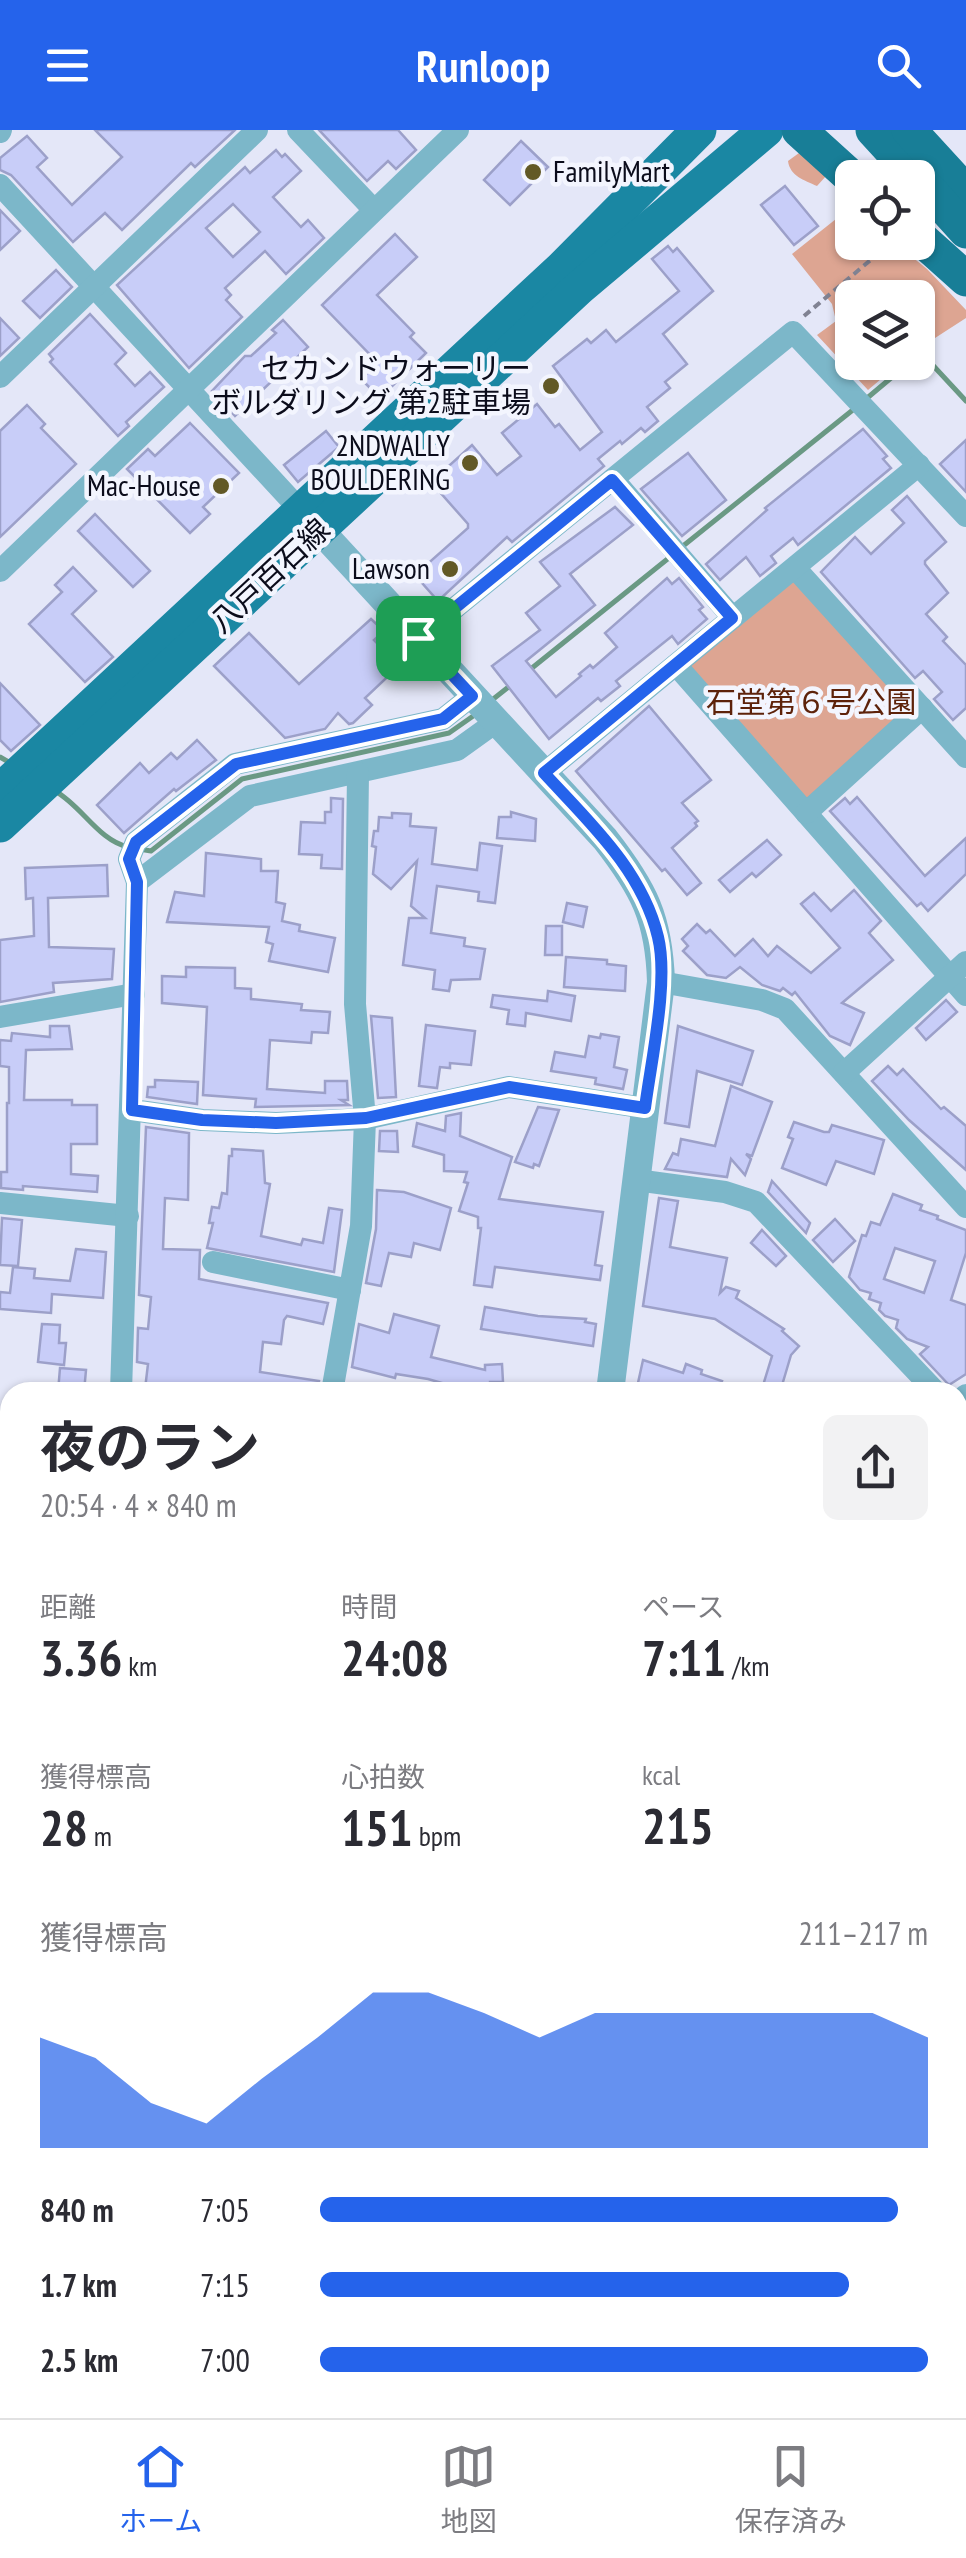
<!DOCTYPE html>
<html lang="ja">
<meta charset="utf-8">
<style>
:root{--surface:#fff;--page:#f2f2f3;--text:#2b2b33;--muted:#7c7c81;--line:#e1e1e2;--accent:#2563eb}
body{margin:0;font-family:"PT Sans Narrow","Noto Sans JP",sans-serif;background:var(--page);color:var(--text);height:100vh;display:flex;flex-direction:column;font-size:38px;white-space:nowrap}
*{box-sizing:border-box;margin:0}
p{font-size:32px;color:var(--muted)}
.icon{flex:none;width:55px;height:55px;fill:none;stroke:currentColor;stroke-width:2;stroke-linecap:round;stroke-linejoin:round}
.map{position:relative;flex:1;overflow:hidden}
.drawer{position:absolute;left:0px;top:1252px;width:968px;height:1038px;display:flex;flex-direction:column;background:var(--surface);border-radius:30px 30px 0 0;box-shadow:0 2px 8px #0004}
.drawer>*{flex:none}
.fabs{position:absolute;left:835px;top:30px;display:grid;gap:20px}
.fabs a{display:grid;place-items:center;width:100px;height:100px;border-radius:15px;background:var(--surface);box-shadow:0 2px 8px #0004;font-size:50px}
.pin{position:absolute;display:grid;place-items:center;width:85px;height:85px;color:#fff;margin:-42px;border-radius:20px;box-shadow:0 5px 15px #0006}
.round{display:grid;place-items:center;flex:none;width:105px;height:105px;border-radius:15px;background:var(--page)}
.overview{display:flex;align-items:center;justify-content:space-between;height:170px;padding:0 40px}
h1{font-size:55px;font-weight:700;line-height:75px}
.stats{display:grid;grid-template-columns:repeat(3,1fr);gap:15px;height:170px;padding:10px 40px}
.stats div{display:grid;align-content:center}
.stats b{font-size:50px;font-weight:700}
.stats small{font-size:28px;font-weight:400}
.stats p{font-size:28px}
.chart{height:280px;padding:20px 40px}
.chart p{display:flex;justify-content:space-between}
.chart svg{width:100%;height:180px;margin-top:10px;fill:var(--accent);opacity:.7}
ul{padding:0 40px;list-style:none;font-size:32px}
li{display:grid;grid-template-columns:160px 120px 1fr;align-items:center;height:75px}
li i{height:25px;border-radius:12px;background:var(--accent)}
header{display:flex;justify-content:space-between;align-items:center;height:130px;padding:0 40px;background:var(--accent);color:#fff;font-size:45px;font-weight:700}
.tabs{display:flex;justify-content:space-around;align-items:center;height:140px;border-top:2px solid var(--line);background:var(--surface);font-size:28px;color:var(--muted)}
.tabs a{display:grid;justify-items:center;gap:5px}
.tabs .current{color:var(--accent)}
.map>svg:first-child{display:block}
</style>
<header><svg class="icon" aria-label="menu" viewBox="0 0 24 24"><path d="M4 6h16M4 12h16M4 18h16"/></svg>Runloop<svg class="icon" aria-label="search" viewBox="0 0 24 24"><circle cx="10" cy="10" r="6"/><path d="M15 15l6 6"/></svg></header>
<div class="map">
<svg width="966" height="2288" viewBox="0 0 966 2288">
<rect width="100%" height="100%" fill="#e4e7f8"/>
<!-- green -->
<g fill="#dda592">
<path d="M 799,23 L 827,45 L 817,56 C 804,50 790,46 788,31 Z"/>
<polygon points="846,81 852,84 852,112 895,113 927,139 966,180 966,188 918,219 918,168 852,168 852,232 900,233 868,260 817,205 836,191 832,174 792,124"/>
<polygon points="793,449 910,580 807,672 688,537"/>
<polygon points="966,1280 966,1538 958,1519 958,1288"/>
<polygon points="0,1623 10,1623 10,1760 0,1766"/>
<polygon points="4,1789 10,1803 10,2018 0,2023 0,1792"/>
</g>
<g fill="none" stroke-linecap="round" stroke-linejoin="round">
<!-- stream -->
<g stroke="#6a9984" stroke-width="5">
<polyline points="918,227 928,230 966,271"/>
<polyline points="866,269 910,232"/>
<polyline points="683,416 854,279"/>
<polyline points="527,542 670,427"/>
<polyline points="492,570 511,555"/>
<polyline points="0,627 12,634"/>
<path d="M 55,661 C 82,676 98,710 128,717"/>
<polyline points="139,719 151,721 242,649 449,603 476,584"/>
</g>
</g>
<!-- building -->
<g fill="#c8cdf8" stroke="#9ca0c9" stroke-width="2.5" fill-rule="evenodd">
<polygon points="95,0 235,0 195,37 191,33 122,100 105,83 73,112 11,45 0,40 0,28 27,6 47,28 37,37 72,75 122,27"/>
<polygon points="319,0 398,0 416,20 396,39 388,31 367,51"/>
<polygon points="521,11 548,37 510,75 484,50"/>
<path d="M 276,20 L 282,27 L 285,24 L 301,41 L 273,67 L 301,97 L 308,90 L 324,108 L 286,144 L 265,121 L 225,158 L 231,165 L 226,170 L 242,187 L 189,238 L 117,155 L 245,37 L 250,43 ZM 233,74 L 260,102 L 233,127 L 206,98 Z"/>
<polygon points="785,56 818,96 794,115 761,75"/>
<polygon points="0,80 20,101 0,120"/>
<polygon points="395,104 417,127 377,165 414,203 410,207 426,223 380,268 361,249 378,233 322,175"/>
<polygon points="668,116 673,122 677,118 713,161 663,204 687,234 665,252 670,258 647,277 658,291 645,302 641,298 622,314 620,311 598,329 604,336 512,412 507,407 438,471 415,445 468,398 468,394 431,352 472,315 497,345 521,326 502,303 537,274 555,297 559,294 580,320 602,302 553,236 587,209 591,213 606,200 616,212 679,161 652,129"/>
<polygon points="56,140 72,157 40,188 23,171"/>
<polygon points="90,184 126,223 115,234 135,256 150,242 164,257 126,292 129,296 118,306 50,232 53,229 49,224"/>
<polygon points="0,188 19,208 0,226"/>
<polygon points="283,190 308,217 235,286 212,261 245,226 251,226 276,203 272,200"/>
<polygon points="27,275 45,294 41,298 76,334 0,407 0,301"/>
<polygon points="190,293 239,343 203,377 210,384 190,403 127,339 148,319 155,326"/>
<polygon points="863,299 887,326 883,329 891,338 798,415 793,408 771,426 776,433 760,446 746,427 720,450 706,434 767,380 765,378"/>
<polygon points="326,301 339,317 298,352 284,335"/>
<polygon points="966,310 966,362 940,334"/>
<polygon points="688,323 726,370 682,406 641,359"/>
<polygon points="907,366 946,412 925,431 925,434 948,463 926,484 947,507 943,511 966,535 966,578 953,590 934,569 942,562 923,541 915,548 821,442 855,407 871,424 904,393 892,380"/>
<polygon points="615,377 633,395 570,444 595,475 526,531 556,567 581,546 579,544 590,535 593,538 617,517 605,503 667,448 672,454 679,448 703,477 699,480 707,489 678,514 672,506 616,551 620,556 601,571 598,568 549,609 492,536 540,500 526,483 560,456 540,432"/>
<polygon points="95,384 150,441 133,457 78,401"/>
<polygon points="73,437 96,461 72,484 113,527 85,552 29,494 62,462 55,455"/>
<polygon points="371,489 384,501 374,510 399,536 365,568 372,575 353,593 349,594 338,583 325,599 285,608 214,536 249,503 299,554"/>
<polygon points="0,553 40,595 11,621 0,610"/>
<polygon points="649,576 711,650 682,673 698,691 695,693 697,696 672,718 701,753 687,765 665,739 662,741 576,641"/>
<polygon points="197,610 216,630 176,661 174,659 124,703 97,675 140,633 149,643 171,623 177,629"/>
<polygon points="857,667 925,746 966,708 966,744 928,781 921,773 917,776 830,681 845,668 850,674"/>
<polygon points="331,668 343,669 342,739 321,738 322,725 299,724 301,692 325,693 325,682 331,682"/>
<polygon points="511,682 536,689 535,711 497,708 499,687 511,687"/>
<polygon points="392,683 411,684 410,696 436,698 432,734 477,740 480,713 502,716 495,773 478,771 479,762 437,756 431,803 465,808 464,816 485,819 480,849 451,850 449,861 433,859 435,840 403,835 409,788 425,788 411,776 417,731 391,759 373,744 376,717 372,716 374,701 378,701 379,687 392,688"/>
<polygon points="767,710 781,725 756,747 752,743 730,762 719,750"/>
<polygon points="206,723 261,729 261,741 278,741 276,772 285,774 282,791 300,795 299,801 335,808 328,842 269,831 273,814 266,812 269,797 167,792 175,762 204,766"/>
<polygon points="107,735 108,766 48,768 49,817 114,819 112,849 53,853 54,862 0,872 0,810 34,806 33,768 26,769 25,738"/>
<polygon points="854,760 881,791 869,803 893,830 842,873 864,883 850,915 830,906 795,862 792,865 783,858 780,861 762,855 740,837 726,848 707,845 683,821 688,816 682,809 697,794 706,803 710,800 735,826 753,809 768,826 777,816 811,843 840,818 801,774 814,763 831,781"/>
<polygon points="567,773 587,777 583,797 563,792"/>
<polygon points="546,796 562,796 562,825 545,825"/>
<polygon points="566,827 607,830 607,834 626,836 625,861 564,857"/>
<polygon points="186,837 235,838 235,858 251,859 251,869 302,874 301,880 330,882 328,903 312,902 311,913 270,910 267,959 325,963 325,951 347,951 348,970 341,970 349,975 255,977 256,969 203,965 207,877 162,873 162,846 186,847"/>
<polygon points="548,861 575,866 571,891 526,883 525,896 507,894 509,880 491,877 493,865 547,871"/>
<polygon points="946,870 957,882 926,910 916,898"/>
<polygon points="371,886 392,888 396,967 378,968"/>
<polygon points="426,895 475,901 471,935 450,933 450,938 440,937 437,958 419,956"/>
<polygon points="50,896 69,896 72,919 26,920 24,970 72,970 72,975 97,975 97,1014 71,1014 71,1044 98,1046 97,1062 23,1056 23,1060 1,1058 1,1042 7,1042 7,973 9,973 9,937 0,936 0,910 11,911 12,903 50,907"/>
<polygon points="678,896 753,921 742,955 697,941 689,997 665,993"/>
<polygon points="601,904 619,907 614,937 627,940 623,959 595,954 596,948 551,941 555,922 585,927 589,906 600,908"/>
<polygon points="888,936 897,945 903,939 941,979 944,977 966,996 966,1040 909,990 872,951"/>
<polygon points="155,950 198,952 197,974 147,967 148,957 155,957"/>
<polygon points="731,956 772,972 752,1026 746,1024 751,1029 745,1045 731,1029 727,1047 665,1039 673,1023 678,1025 681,1009 715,1016"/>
<polygon points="538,977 559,980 539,1036 534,1034 533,1038 515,1032"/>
<polygon points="461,983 460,1006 512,1027 499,1069 603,1082 595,1135 602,1136 600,1150 495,1137 492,1157 474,1155 481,1098 478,1098 478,1087 459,1081 468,1053 464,1052 467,1042 444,1041 444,1025 413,1016 417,993 445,1001 446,986"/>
<polygon points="794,992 824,1002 829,1002 832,995 884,1010 874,1044 836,1031 826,1055 782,1038 793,1009 788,1007"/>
<polygon points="146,997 189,1003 188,1070 165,1068 163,1119 200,1120 199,1149 328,1173 323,1194 287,1186 284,1190 281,1214 263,1212 260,1242 319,1251 317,1262 181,1262 145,1259 148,1234 137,1232 138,1198 148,1199 151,1167 139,1165"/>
<polygon points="380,1001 397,1001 398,1022 379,1021"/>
<polygon points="232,1019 263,1021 265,1053 270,1054 261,1106 301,1115 303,1109 323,1113 329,1078 342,1080 334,1142 207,1118 213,1093 209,1093 212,1077 219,1078 222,1063 227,1064 229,1026 232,1026"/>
<polygon points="772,1051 810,1093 806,1103 768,1062"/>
<polygon points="377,1060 404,1062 451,1078 440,1120 414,1113 411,1127 389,1123 381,1156 366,1153 376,1099"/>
<path d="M 893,1064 L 922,1075 L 920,1080 L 938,1086 L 937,1089 L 966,1100 L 966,1123 L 951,1170 L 966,1175 L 966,1244 L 949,1255 L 920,1224 L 928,1217 L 907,1209 L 896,1198 L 898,1190 L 885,1186 L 879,1180 L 881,1173 L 869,1169 L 871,1163 L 860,1160 L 849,1147 L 862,1105 L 866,1106 L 871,1092 L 880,1095 ZM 895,1118 L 935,1131 L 924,1163 L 884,1149 Z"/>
<polygon points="659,1068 678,1071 670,1117 727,1128 720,1163 726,1157 739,1161 736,1168 784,1199 782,1201 799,1216 791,1225 780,1262 761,1262 772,1226 715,1189 643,1176"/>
<polygon points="2,1088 22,1090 18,1136 0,1135"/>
<polygon points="835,1089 855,1111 833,1132 813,1110"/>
<polygon points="762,1100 786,1126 776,1136 751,1113"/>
<polygon points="76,1119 106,1122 103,1168 52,1164 51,1183 0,1179 0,1162 10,1163 13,1137 35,1139 34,1148 70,1151"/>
<polygon points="485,1177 538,1186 586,1189 585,1192 596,1194 593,1216 481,1199"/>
<polygon points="394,1184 439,1196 431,1227 485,1240 485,1235 502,1234 503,1252 490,1252 489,1262 473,1262 428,1249 396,1244 395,1248 352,1237 359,1194 389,1203"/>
<polygon points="42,1194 60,1195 59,1213 66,1213 64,1235 38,1232"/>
<polygon points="643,1230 683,1243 686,1234 702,1240 701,1244 722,1251 718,1262 636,1262"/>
<polygon points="60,1238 86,1240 84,1262 58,1262"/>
</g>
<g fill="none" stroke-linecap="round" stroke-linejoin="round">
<!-- path -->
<g stroke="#808292" stroke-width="4" stroke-dasharray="8 5" stroke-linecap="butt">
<polyline points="804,186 892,112"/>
<polyline points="958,1686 966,1681"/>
<polyline points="0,2176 10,2172"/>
</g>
<!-- service -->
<polyline stroke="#7cb7c9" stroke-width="11" points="0,2030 10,2026"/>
<!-- minor -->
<g stroke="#7cb7c9" stroke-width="22">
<polyline points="298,0 374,80"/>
<polyline points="0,2 1,0"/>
<polyline points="0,55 302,382"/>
<polyline points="0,247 257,0"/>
<polyline points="613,349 733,488"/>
<polyline points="795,438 966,627"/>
<polyline points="0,441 458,0"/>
<polyline points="418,508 793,202 966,386"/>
<polyline points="676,535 966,865"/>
<polyline points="544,643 919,335"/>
<polyline points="806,683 922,578"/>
<polyline points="137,752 129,729 136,712 235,634 443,589 472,566"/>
<polyline points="661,852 762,870 785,879 966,1077"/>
<polyline points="0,887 134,864"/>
<polyline points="844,943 966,832"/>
<polyline points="132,980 202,990 276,993 365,989 509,957 645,978"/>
<polyline points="636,1050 725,1062 756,1072 936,1262"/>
<polyline points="0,1073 128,1086"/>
<polyline points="213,1132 350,1160"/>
<polyline points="121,1262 137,752 250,666 457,620 496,592"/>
<polyline points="332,1262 361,1096 365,989 355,874 358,643"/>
<polyline points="958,1272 966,1265"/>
<polyline points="0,1317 10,1318"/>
<polyline points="958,1532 966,1551"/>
<polyline points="0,1617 10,1616"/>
<polyline points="0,1775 10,1770"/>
<polyline points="958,1812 966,1808"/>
<polyline points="958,2239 966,2234"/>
<polyline points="257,2280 260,2288"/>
<polyline points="10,2288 29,2280"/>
<polyline points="867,2288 882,2280"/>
</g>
<!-- tertiary -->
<g stroke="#7cb7c9" stroke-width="28">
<path d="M 305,384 L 605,709 C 644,759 659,788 661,852 L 610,1262"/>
<polyline points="958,2037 966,2033"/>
<polyline points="948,2280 951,2288"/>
<polyline points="489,2288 504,2280"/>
</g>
<!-- primary -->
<g stroke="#1a87a3" stroke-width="35">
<polyline points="0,661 562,138 699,0"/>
<polyline points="0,695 579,158 766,0"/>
</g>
<!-- trunk -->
<g stroke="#187e97" stroke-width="35">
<polyline points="799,0 852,48"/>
<polyline points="873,0 917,48"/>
<polyline points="909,0 966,62"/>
<polyline points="918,48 966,101"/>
<polyline points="918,106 966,149"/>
</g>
</g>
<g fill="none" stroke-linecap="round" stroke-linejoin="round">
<defs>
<path id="route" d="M 612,350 L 732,488 L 544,643 C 589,692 642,740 658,807 C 669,852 651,931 645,978 L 509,957 L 366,988 L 276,993 L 202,990 L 132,980 L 137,752 L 129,729 L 136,712 L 236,634 L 443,589 L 472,566 L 418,508 Z"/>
</defs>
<!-- route casing -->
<use href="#route" stroke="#fff" stroke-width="20"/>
<!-- route -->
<use href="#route" stroke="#2563eb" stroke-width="12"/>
</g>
<!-- markers -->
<g fill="#625926" stroke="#f3f5fe" stroke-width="4">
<circle cx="533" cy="42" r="10"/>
<circle cx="551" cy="256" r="10"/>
<circle cx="470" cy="333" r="10"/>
<circle cx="221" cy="356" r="10"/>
<circle cx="450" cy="439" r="10"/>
</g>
<g text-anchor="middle" stroke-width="9" stroke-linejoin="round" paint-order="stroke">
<!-- poi labels -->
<g font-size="30" fill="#0b0c1b" stroke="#f3f5fe" text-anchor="end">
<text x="553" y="52" text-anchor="start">FamilyMart</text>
<text x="531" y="249">セカンドウォーリー<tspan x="531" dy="34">ボルダリング 第2駐車場</tspan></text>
<text x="450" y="326">2NDWALLY<tspan x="450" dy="34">BOULDERING</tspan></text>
<text x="201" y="366">Mac-House</text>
<text x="430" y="449">Lawson</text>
</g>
<!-- street labels -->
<g font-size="30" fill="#0b0c1b" stroke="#f3f5fe">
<text transform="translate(270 446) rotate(-43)" y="10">八戸百石線</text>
</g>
<!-- park labels -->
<g font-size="30" fill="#5d220a" stroke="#f3f5fe">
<text x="811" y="583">石堂第６号公園</text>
</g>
</g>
</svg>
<div class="fabs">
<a><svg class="icon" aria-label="locate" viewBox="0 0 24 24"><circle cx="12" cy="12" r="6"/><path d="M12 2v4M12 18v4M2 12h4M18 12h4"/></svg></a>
<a><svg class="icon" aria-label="layers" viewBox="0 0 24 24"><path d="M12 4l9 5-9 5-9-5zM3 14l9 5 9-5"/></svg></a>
</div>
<div class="pin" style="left:418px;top:508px;background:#1e9e55"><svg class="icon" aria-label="arrive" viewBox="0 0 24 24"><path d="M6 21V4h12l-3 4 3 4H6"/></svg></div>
<section class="drawer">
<div class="overview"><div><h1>夜のラン</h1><p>20:54 · 4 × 840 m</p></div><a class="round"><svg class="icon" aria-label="share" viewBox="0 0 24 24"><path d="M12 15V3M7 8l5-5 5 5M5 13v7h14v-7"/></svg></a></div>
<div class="stats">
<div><p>距離</p><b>3.36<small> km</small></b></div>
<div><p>時間</p><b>24:08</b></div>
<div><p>ペース</p><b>7:11<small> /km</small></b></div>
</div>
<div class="stats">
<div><p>獲得標高</p><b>28<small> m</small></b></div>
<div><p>心拍数</p><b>151<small> bpm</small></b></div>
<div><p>kcal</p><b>215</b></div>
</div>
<div class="chart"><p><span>獲得標高</span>211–217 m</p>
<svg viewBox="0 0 160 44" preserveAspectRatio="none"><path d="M0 44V17L10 22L20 33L30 38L40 27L50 17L60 6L70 6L80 11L90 17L100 11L110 11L120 11L130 11L140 11L150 11L160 17V44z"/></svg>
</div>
<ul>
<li><b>840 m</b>7:05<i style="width:95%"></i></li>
<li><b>1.7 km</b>7:15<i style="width:87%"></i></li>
<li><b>2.5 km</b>7:00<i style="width:100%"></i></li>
</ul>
</section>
</div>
<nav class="tabs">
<a class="current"><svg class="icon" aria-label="home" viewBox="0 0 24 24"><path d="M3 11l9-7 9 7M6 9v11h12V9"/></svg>ホーム</a>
<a><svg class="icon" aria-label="map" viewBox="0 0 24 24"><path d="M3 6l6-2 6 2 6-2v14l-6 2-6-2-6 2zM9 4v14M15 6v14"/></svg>地図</a>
<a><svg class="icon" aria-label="saved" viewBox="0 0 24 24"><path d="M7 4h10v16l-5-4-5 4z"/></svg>保存済み</a>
</nav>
